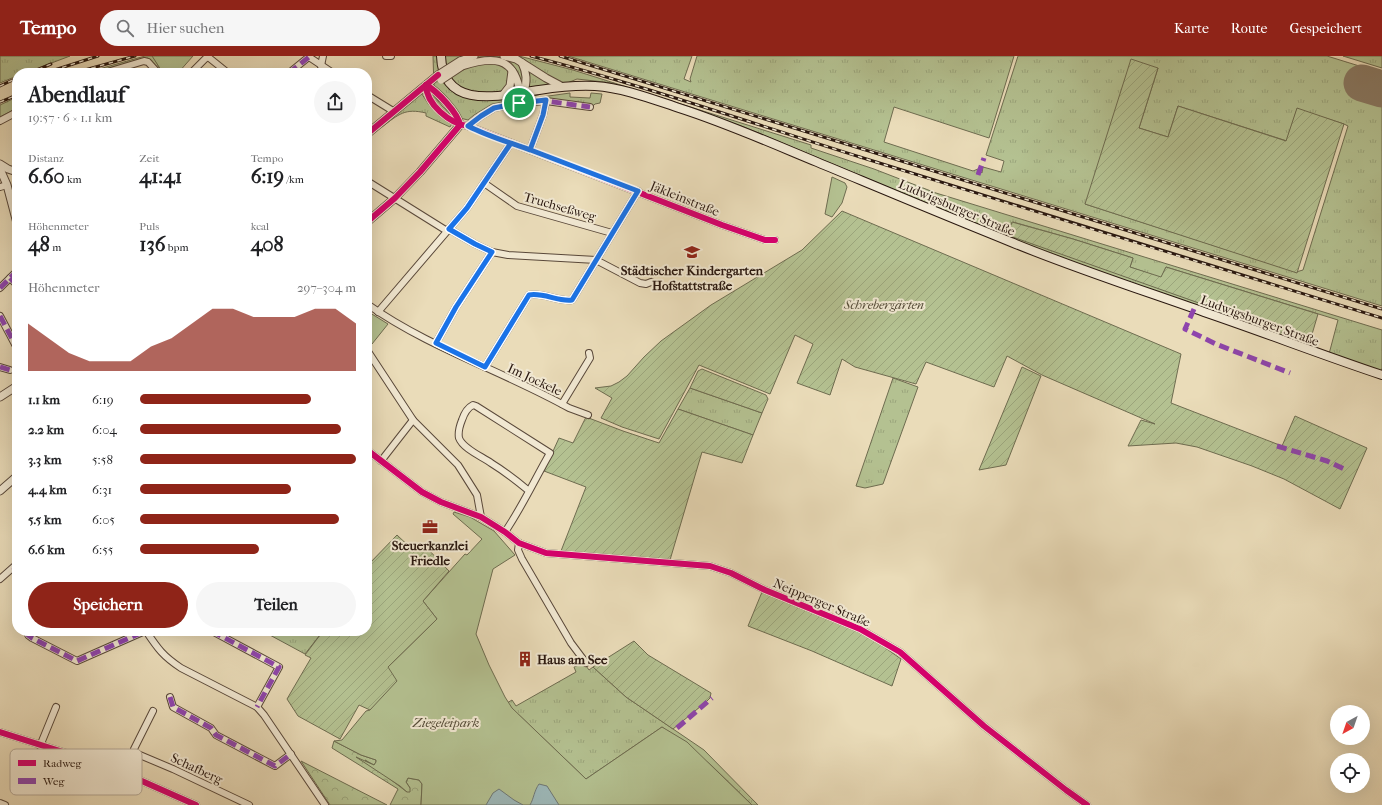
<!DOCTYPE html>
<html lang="de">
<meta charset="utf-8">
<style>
:root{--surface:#fff;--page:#f6f6f6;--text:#202124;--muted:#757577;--accent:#8f2418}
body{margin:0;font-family:"IM FELL French Canon",serif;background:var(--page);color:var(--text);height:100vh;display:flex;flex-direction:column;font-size:15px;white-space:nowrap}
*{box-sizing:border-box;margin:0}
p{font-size:13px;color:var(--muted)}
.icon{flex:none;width:22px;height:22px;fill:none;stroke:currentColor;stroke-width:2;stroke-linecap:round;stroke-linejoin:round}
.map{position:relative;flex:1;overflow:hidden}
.sheet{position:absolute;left:12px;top:12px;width:360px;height:568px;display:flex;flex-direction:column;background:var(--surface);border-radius:16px;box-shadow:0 4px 16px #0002}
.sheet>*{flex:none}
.needle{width:26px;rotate:220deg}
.tools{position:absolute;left:1330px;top:649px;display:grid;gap:8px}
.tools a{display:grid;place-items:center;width:40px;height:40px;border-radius:50%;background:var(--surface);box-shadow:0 4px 16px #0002;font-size:20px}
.pin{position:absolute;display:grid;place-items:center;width:34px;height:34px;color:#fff;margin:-17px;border:2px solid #fff;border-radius:50%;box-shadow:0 1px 4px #0007}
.round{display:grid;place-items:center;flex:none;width:42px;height:42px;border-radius:21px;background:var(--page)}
.summary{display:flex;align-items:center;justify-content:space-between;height:68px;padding:0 16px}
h1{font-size:22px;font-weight:700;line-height:30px}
.figures{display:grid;grid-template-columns:repeat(3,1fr);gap:6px;height:68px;padding:4px 16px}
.figures div{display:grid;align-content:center}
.figures b{font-size:20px;font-weight:700}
.figures small{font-size:11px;font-weight:400}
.figures p{font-size:11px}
.chart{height:112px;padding:8px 16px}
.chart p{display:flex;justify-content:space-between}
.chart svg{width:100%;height:72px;margin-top:4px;fill:var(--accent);opacity:.7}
.cta{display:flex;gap:8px;margin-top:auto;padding:8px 16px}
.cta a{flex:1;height:46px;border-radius:24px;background:var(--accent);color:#fff;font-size:16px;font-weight:700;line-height:46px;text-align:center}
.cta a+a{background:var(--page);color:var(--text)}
ul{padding:0 16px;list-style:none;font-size:13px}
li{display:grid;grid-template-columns:64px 48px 1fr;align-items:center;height:30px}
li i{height:10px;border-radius:5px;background:var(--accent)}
header{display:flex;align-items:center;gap:24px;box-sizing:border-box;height:56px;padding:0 20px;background:var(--accent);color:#fff}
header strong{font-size:19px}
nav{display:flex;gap:22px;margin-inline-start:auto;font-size:14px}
.search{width:280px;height:36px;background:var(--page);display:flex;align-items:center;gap:10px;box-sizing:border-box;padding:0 14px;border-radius:22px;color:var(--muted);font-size:15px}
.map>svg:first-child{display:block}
</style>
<header>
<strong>Tempo</strong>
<div class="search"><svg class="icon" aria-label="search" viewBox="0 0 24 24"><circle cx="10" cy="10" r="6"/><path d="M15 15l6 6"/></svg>Hier suchen</div>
<nav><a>Karte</a><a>Route</a><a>Gespeichert</a></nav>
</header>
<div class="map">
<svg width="1382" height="749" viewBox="0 0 1382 749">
<defs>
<pattern id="grass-tufts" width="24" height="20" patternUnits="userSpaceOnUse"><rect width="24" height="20" fill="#b4c191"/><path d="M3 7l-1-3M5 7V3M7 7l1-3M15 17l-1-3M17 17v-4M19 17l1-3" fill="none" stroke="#9ba57c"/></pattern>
<pattern id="forest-crowns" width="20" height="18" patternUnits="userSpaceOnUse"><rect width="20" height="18" fill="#b4c191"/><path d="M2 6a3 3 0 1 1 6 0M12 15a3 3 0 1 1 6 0" fill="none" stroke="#9ba57c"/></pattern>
<pattern id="garden-furrows" width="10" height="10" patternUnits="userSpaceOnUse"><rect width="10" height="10" fill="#b4c191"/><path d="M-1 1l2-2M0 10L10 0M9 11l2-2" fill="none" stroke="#9ba57c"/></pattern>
</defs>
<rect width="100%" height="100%" fill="#eadcb9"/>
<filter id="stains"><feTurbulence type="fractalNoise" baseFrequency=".005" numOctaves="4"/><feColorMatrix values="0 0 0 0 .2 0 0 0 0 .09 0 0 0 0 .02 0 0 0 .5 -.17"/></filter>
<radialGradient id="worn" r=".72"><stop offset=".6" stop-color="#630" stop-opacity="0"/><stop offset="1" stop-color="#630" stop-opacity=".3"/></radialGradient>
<!-- grass -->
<g fill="url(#grass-tufts)" stroke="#6e6c50" fill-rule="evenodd">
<polygon points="0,0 70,0 25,17 17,17 17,20 0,27"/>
<polygon points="145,0 155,0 153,0 161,15 154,10 148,2 109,12 95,17 85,17"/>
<polygon points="433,0 519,0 573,14 811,89 811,92 874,113 936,137 1382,274 1382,312 1381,315 1329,298 1338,264 1166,211 1161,222 1130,211 1133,202 1073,183 1013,166 1007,178 1292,280 1310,285 1308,291 1046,197 744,71 679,48 613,27 577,23 538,39 492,48 474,59 468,64 460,62 434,32"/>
<path d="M 568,0 L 692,0 L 684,23 L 691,26 L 690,23 L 697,0 L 1014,0 L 989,82 L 894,51 L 884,86 L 973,115 L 978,113 L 982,117 L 983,111 L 1001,116 L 1004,105 L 986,99 L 1018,0 L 1327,0 L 1382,17 L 1382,250 ZM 1158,12 L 1139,72 L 1168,81 L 1178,50 L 1287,85 L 1297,53 L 1344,68 L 1348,70 L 1303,214 L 1296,216 L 1085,148 Z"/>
<polygon points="1343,0 1382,0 1382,12"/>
<path d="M 420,35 L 429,49 L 453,66 L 450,71 L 426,60 L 426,57 C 405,52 399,58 382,71 L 380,69 L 397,54 L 404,52 L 407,47 Z"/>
<polygon points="430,35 442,50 453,60 451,62 439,51 428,38"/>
<polygon points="570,37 570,41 590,42 591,37 602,38 600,47 595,48 593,50 520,45 520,44"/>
<polygon points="17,41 17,52 0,61 0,49"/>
<polygon points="893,322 918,331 883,428 865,432 856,430"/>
<polygon points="690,332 762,357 753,379 678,353"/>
<polygon points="268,575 323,575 305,598 268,578"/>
<polygon points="584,607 589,614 593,611 626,641 704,694 758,749 752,749 711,709 662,671 586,723 518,658 590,749 507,647 512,644 516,650 576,616 574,611"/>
</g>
<!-- forest -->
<g fill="url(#forest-crowns)" stroke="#6e6c50">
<polygon points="334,685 361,699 376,704 376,706 374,709 365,704 407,736 410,732 406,726 408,722 419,724 422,728 421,749 390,749 398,733 332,692"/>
<polygon points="301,705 387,749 330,749"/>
</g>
<!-- park -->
<g fill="#b4c191" stroke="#6e6c50">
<polygon points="152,0 193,0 178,17 163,17"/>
<polygon points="832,121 845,127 847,131 842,147 832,161 825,158"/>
<polygon points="367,255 388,268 372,288 367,281"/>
<polygon points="454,456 470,461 494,475 515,499 493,513 476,578 489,609 505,641 512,652 586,723 662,671 687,686 752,749 421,749 422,728 419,724 408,722 406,726 410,732 410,736 407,736 400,730 356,701 374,709 376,706 376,704 361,699 334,685 342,684 366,655 370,654 388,611 437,563 423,545 465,498 467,499 482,483 453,458"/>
</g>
<!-- garden -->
<g fill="url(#garden-furrows)" stroke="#6e6c50">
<polygon points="1131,3 1158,12 1139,72 1168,81 1178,50 1286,85 1297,52 1344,68 1297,217 1085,148"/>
<polygon points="842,155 1181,298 1171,347 1282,390 1295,360 1367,392 1340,453 1284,423 1252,410 1197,391 1176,387 1128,390 1141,364 1155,368 1042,319 1007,300 994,331 926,306 916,328 855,311 842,303 830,339 797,327 813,288 795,279 770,338 699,309 659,383 622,371 601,362 612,342 595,332 611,330 619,326 627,320 644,301 661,285 711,249 802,194"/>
<polygon points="1012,166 1073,183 1133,202 1130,211 1161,221 1166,211 1318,258 1310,285 1292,280 1007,179"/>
<polygon points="1022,311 1041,320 1006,409 979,414"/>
<polygon points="702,313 766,339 768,343 762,357 690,332 698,315"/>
<polygon points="678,353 753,379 742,407 702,396 670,504 561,495 586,431 544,415 559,382 573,387 586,361 623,375 659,387"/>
<polygon points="397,479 415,496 423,488 449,515 423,545 437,563 388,611 397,625 370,654 359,649 340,683 298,660 287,643 311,602 305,599 323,575 367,575 367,510"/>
<polygon points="762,536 858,575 877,586 901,603 892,630 812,595 748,570"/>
<polygon points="634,585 648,599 711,637 710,642 706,646 673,673 626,641 593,611"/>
</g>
<!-- water -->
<g fill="#9db9ba" stroke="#6f7876">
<path d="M 539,728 L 547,730 L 559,749 L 530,749 C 534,742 534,735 539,728 Z"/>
<polygon points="499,733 514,744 523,749 486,749 493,737"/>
</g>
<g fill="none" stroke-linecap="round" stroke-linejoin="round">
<!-- runway -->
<polyline stroke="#8a7a64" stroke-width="37" points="1362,27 1382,33"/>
<defs>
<g id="minor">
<polyline points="386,0 391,0"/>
<polyline points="309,1 333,17"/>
<polyline points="321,10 323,0"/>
<polyline points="104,17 144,5 148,6 158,17"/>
<polyline points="191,17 205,3 208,1 228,17"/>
<polyline points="289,17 310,0"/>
<path d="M 426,29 C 426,48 450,68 468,70 L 722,169 L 765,184 L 775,184"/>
<polyline points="367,39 393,55"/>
<polyline points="0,65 17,56"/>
<polyline points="468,70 481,60 494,52 519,47 546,45 590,51"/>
<polyline points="530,94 543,59 546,45"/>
<polyline points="367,125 447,175"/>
<polyline points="484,127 517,150 612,177"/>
<polyline points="0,131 7,129"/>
<polyline points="449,173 475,188 492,196 508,199 596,204 640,227 646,228 651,226"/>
<polyline points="10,222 17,229"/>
<polyline points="0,232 17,215"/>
<path d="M 367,248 C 429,292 503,315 569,352 L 588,359"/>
<polyline points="378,256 467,152 511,87"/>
<polyline points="0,260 17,292"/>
<polyline points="436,287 456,251 492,196"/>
<polyline points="367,294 413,364 458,409 465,420 477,439 481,461"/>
<polyline points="0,311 10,314"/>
<path d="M 485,311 L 529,239 C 543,236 558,246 572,244 L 638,135"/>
<polyline points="562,348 590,302 589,297"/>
<polyline points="367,394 422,436 441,446 481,461 505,476 519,487 546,497 710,510 731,517 765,534 860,573 900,596 984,670 1066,734 1087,749"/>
<polyline points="381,405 413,364"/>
<path d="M 505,476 C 522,451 535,423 550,397 L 476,350 L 473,349 C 467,352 464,358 462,364 C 460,369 458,377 459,382 C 463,393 483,401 491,407 C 504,415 517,425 529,435"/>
<polyline points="519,487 518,494 522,503 571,587 586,607"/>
<polyline points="0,523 17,508"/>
<polyline points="29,575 28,579 32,582 77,605 145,575"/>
<path d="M 146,575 C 158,593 163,600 181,612 L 257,651 L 264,659 L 325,749"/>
<polyline points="212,575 279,611 257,651"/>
<polyline points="170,641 173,651 211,672 216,679 275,710 291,698"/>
<polyline points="0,676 101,708 126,718 196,749"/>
<polyline points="40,690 56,651"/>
<polyline points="135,697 173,713 249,749"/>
<polyline points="126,718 135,697 134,693 153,655"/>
<polyline points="0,747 5,749"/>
</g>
<g id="tertiary">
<polyline points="504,0 516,3 546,22 561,30"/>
<polyline points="460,5 474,0"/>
<path d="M 522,7 C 527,17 527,25 524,36"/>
<path d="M 462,10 C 493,0 514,0 520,36"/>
<polyline points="503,39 510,30 512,15"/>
<polyline points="367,78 438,19"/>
<polyline points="0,108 8,113 17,116"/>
<polyline points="0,113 7,129 17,167"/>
<path d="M 367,166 L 395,142 L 420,116 L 460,69 C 458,57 437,35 426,29"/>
<polyline points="0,341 17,330"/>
<polyline points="0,435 17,420"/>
</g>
<path id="secondary" d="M 441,0 C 443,56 503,39 539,34 C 558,31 576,29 595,30 C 624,32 652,43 679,52 C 726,67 771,87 817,106 C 882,133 946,160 1011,186 C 1074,212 1139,233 1204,256 C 1263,276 1322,299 1382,319"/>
</defs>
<!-- minor casing -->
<use href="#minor" stroke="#59483a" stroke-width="8"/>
<!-- tertiary casing -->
<use href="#tertiary" stroke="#59483a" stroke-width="9"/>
<!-- secondary casing -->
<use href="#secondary" stroke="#29170f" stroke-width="10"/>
<!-- minor -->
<use href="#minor" stroke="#f1e8d2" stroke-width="6"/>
<!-- tertiary -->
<use href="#tertiary" stroke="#f1e8d2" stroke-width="7"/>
<!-- secondary -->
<use href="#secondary" stroke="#f1e8d2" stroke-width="8"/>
<defs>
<g id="rail">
<path d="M 531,0 C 642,29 751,67 860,101 C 1034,156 1208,209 1382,262"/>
<polyline points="560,0 1382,253"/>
<polyline points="30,17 51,8"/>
<polyline points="45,17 98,0"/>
<polyline points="74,17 135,0"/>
<polyline points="0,30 17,22"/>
<polyline points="0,46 17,39"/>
</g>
</defs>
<!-- rail casing -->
<use href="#rail" stroke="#29170f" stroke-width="3"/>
<!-- rail -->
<use href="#rail" stroke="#f1e8d2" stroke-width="1.5" stroke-dasharray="4.5" stroke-linecap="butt"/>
<defs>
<g id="tertiary-bridge">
<polyline points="438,19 460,5"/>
<polyline points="441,24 462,10"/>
</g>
</defs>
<!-- tertiary-bridge casing -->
<use href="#tertiary-bridge" stroke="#59483a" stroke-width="9" stroke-linecap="butt"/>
<!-- tertiary-bridge -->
<use href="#tertiary-bridge" stroke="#f1e8d2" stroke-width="7"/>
<!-- quiet -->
<g stroke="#8e44ad" stroke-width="5" stroke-dasharray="10 5" stroke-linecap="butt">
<polyline points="289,17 309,1"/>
<polyline points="468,70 481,60 494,52 519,47 546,45 590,51"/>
<polyline points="530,94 543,59 546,45"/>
<polyline points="978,119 984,102"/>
<polyline points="10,222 17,229"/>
<polyline points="0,232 17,215"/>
<polyline points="1194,253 1185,273 1216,288 1290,317"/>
<polyline points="0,260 17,292"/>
<polyline points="0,311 10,314"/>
<polyline points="1277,390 1327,405 1344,413"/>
<polyline points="13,511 17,514"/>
<polyline points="29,575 28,579 32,582 77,605 145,575"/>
<polyline points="212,575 279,611 257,651"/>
<polyline points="170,641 173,651 211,672 216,679 275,710 291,698"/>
<polyline points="677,672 712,642"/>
</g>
<defs>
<g id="cycleway">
<path d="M 426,29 C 426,48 450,68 468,70 L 722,169 L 765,184 L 775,184"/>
<polyline points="367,78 438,19"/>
<path d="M 367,166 L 395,142 L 420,116 L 460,69 C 458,57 437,35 426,29"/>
<polyline points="367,394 422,436 441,446 481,461 505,476 519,487 546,497 710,510 731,517 765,534 860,573 900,596 984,670 1066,734 1087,749"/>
<polyline points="0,676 101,708 126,718 196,749"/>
</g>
</defs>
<!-- cycleway casing -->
<use href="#cycleway" stroke="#f1e8d2" stroke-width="8"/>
<!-- cycleway -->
<use href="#cycleway" stroke="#d6006c" stroke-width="6"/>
</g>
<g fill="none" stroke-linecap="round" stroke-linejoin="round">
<defs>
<path id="route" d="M 519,47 L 546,44 L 543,59 L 530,94 L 511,87 L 467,152 L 449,173 L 475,188 L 492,196 L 456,251 L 436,287 L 485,311 L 529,239 C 543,236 558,246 572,244 L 638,135 C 601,121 565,107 528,93 C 508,86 487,80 468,70 L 481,60 L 494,52 L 519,47"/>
</defs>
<!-- route casing -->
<use href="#route" stroke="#fff" stroke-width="8"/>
<!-- route -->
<use href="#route" stroke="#1a73e8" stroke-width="5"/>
</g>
<!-- icons -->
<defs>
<symbol id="school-bare" viewBox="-9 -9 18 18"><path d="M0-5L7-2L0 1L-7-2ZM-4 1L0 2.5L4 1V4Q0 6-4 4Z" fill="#8f2418" stroke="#f1e8d2" stroke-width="2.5" paint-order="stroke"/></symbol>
<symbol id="office-bare" viewBox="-9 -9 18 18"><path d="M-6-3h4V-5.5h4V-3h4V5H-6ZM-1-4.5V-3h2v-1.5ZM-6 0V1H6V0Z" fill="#8f2418" stroke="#f1e8d2" stroke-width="2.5" paint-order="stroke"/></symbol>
<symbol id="building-bare" viewBox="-9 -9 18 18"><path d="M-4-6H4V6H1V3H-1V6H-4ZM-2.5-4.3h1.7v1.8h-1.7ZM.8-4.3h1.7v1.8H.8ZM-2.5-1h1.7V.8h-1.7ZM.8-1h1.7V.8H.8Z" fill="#8f2418" stroke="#f1e8d2" stroke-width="2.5" paint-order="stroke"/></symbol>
</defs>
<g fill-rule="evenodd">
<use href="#school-bare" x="681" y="185" width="22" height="22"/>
<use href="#office-bare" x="419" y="460" width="22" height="22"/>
<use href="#building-bare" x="514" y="592" width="22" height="22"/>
</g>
<g text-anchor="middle" stroke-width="4" stroke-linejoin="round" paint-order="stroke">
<!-- street labels -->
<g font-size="13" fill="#29170f" stroke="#f1e8d2">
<text transform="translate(685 142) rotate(22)" y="5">Jäkleinstraße</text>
<text transform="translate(560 150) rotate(16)" y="5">Truchseßweg</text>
<text transform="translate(957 151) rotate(23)" y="5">Ludwigsburger Straße</text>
<text transform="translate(1260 264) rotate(20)" y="5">Ludwigsburger Straße</text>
<text transform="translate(535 323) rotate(25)" y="5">Im Jockele</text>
<text transform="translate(822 546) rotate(23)" y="5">Neipperger Straße</text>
<text transform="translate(197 712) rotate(25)" y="5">Schafberg</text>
</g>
<!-- poi labels -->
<g font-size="13" font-weight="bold" fill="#29170f" stroke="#f1e8d2">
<text x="692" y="219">Städtischer Kindergarten<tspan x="692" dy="15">Hofstattstraße</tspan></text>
<text x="430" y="494">Steuerkanzlei<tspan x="430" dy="15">Friedle</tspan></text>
<text x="537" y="608" text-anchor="start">Haus am See</text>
</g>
<!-- park labels -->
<g font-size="13" font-style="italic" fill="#534a36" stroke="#f1e8d2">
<text x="884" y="253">Schrebergärten</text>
<text x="446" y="671">Ziegeleipark</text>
</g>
</g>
<!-- legend -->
<rect x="10" y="693" width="132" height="46" rx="6" fill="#f1e8d2" stroke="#b5a998" stroke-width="1"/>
<rect x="18" y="704" width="18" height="6" fill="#d6006c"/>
<rect x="18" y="722" width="18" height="6" fill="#8e44ad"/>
<g font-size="11" fill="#29170f">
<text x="43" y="711">Radweg</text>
<text x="43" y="729">Weg</text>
</g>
<rect width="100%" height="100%" filter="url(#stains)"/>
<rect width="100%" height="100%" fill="url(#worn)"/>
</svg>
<div class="tools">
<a><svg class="needle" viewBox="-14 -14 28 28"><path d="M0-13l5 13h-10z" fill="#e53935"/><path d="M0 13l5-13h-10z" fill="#757577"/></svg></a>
<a><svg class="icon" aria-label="locate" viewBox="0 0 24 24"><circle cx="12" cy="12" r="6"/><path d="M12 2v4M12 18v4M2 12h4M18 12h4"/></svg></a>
</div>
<div class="pin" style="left:519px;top:47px;background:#1e9e55"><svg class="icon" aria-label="arrive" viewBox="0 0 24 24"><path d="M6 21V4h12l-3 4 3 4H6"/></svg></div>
<section class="sheet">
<div class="summary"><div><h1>Abendlauf</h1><p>19:57 · 6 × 1.1 km</p></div><a class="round"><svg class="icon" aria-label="share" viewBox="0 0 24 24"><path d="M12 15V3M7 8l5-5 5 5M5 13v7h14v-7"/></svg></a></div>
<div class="figures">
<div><p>Distanz</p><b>6.60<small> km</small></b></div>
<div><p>Zeit</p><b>41:41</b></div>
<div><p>Tempo</p><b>6:19<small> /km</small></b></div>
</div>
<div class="figures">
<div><p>Höhenmeter</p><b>48<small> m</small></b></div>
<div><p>Puls</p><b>136<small> bpm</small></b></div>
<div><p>kcal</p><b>408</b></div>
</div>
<div class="chart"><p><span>Höhenmeter</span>297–304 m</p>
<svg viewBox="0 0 160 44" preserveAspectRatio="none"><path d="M0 44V15L10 24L20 33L30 38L40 38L50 38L60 29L70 24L80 15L90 6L100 6L110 11L120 11L130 11L140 6L150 6L160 15V44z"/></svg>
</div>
<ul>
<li><b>1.1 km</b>6:19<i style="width:79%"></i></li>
<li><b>2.2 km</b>6:04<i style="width:93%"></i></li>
<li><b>3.3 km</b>5:58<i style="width:100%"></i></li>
<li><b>4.4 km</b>6:31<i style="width:70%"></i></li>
<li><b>5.5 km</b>6:05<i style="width:92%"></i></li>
<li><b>6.6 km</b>6:55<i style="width:55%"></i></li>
</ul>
<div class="cta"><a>Speichern</a><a>Teilen</a></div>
</section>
</div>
